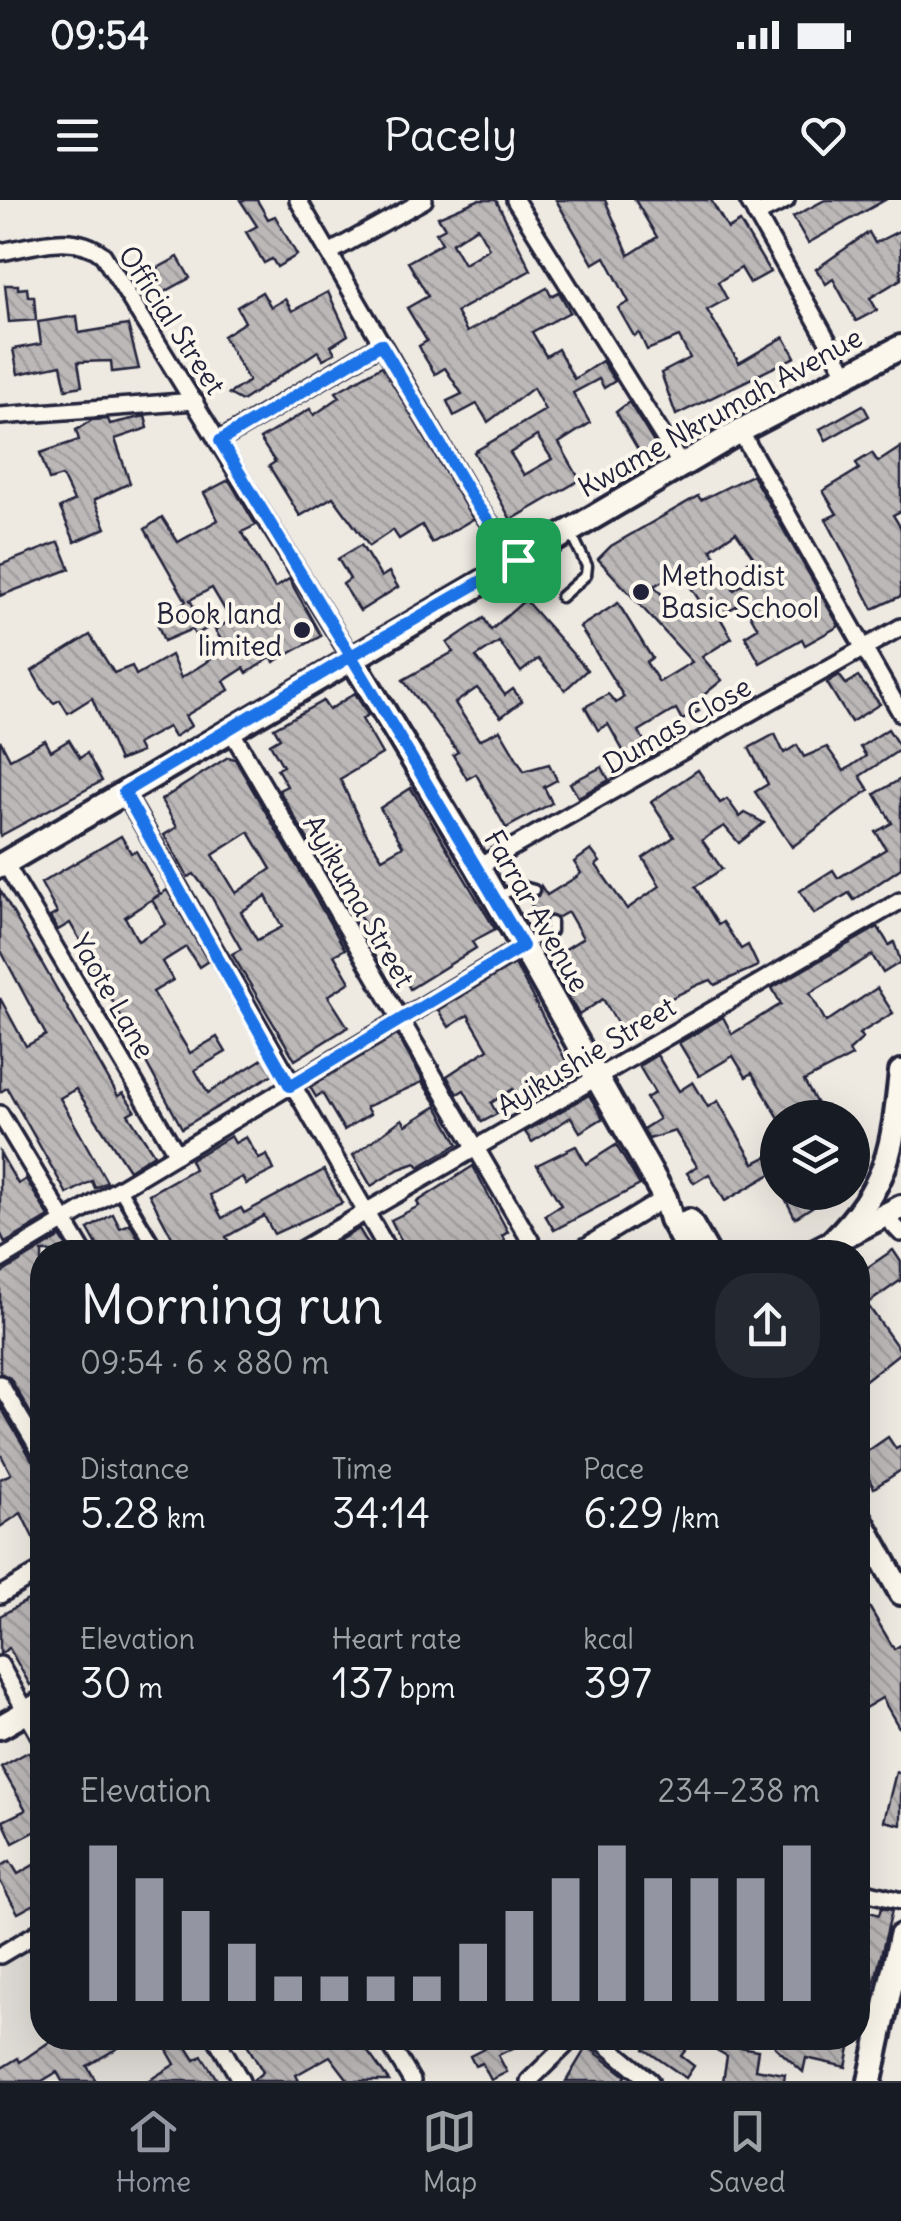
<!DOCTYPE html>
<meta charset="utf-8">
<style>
:root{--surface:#171b24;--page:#242831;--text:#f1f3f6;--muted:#9ea1a6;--line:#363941;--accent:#9495a2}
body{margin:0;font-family:Delius,sans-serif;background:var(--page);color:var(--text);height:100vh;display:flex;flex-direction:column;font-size:38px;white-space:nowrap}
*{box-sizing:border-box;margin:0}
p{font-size:32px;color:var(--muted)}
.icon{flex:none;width:55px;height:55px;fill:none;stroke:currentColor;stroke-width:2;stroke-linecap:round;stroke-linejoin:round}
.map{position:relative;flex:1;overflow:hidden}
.panel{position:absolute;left:30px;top:1040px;width:840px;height:810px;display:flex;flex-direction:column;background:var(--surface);border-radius:40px;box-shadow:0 10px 40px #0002}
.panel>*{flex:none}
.fabs{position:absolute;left:760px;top:900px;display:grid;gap:20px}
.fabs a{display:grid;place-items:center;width:110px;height:110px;border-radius:50%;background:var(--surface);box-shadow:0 10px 40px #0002;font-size:50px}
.pin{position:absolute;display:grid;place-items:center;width:85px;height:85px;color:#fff;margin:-42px;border-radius:20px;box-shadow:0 5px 15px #0006}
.round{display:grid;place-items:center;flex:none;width:105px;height:105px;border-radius:40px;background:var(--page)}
.overview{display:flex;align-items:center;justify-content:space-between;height:170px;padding:0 50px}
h1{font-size:55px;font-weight:600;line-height:75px}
.stats{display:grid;grid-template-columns:repeat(3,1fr);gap:15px;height:170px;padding:10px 50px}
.stats div{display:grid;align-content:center}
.stats b{font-size:42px;font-weight:600}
.stats small{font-size:28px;font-weight:400}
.stats p{font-size:28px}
.chart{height:280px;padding:20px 50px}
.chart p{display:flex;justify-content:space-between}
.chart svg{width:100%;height:180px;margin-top:10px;stroke:var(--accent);stroke-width:6}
.status{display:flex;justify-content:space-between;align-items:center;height:70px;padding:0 50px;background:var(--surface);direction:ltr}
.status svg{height:28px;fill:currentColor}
header{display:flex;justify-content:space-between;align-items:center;height:130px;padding:0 50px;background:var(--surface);font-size:45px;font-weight:600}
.menu{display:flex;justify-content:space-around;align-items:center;height:140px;border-top:2px solid var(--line);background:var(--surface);font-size:28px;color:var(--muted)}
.menu a{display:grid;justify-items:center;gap:5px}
.menu .current{color:var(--accent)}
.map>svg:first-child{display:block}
</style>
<div class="status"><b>09:54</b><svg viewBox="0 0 49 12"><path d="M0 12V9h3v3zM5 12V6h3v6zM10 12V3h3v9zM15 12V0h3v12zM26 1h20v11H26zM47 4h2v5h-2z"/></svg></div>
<header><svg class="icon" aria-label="menu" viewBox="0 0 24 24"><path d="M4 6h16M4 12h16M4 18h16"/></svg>Pacely<svg class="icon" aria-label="heart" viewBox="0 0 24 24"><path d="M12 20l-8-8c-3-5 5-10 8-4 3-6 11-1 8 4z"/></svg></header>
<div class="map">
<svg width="901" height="1881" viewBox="0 0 901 1881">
<defs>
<pattern id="building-back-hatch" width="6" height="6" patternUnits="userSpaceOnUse" patternTransform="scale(2.5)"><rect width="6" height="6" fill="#bcb8b8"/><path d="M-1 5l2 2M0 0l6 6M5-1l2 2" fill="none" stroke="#a19e9f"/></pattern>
</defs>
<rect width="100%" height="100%" fill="#eeeae2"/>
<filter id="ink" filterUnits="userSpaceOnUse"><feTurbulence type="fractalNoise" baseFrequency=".01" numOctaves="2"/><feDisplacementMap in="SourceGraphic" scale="20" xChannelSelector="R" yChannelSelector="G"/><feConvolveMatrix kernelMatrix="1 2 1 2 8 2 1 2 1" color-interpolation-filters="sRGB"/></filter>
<g filter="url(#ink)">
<!-- built -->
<polygon fill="#dfdbd5" points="42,1736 42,1838 207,1838 231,1881 0,1881 0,1761"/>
<!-- building -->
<g fill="url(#building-back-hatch)" stroke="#22223b" stroke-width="2.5" fill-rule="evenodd">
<polygon points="240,0 257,0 268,19 275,16 297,55 277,67 272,59 264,63 246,32 257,26"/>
<path d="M 478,0 L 496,0 L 531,70 L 456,112 L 467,132 L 547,88 L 551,96 L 559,92 L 570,112 L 532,132 L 546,156 L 558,149 L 574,179 L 602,161 L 615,181 L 604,188 L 599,179 L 573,193 L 590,223 L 559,243 L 580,280 L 511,320 L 474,252 L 545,210 L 533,188 L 488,222 L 477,204 L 454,216 L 447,201 L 462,194 L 445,168 L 435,174 L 425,158 L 419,146 L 427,141 L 407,108 L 428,96 L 408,62 L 442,43 L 436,33 L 445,28 L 438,17 ZM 477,27 L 489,48 L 464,64 L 452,43 ZM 537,236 L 552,259 L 524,275 L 510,253 Z"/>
<polygon points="556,0 605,0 629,55 657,37 635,0 711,0 728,29 740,22 770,72 750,83 741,68 718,82 727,99 707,110 739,163 784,137 795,157 676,215 661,173 690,158 679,137 647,150 639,133 634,136 618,108 629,102 605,57 593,64"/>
<polygon points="825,0 885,0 808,43 793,17"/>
<polygon points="901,30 901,79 870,98 877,110 856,121 833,79 826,84 816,69 869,32 875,43"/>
<polygon points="178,57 190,78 159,95 147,74"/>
<polygon points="5,85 18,85 18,89 27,88 28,96 34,96 36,120 9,122"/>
<polygon points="262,92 271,107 285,99 292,111 328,92 348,135 331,146 335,153 323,159 318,151 242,201 229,194 249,181 223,136 245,122 237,107"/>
<polygon points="77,116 79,133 128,125 139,169 112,172 111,161 78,162 82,186 66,189 61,165 18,174 13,149 41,144 38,122"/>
<polygon points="382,166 473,319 432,343 422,325 399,339 393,330 369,346 333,297 300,316 269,266 275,262 260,239 310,209 314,215 340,197 336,192"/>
<polygon points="629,202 659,251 648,257 643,258 616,212"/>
<polygon points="863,205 869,216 826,240 820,229"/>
<polygon points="145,216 148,228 115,239 130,283 94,300 106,328 75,342 60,308 74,301 62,276 49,280 40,253 79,240 76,230 92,220 108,219 110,224"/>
<polygon points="901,247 901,311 893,315 901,328 901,396 873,409 826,319 837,314 823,291 859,269 856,263 872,253 878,262"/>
<path d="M 752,275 L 839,426 L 805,445 L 802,439 L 760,463 L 745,436 L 758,428 L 743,402 L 719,416 L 732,438 L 702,457 L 722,480 L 694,503 L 699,511 L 682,520 L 676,509 L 639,531 L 645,543 L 625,554 L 608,524 L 598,530 L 585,507 L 608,494 L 616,503 L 624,497 L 580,427 L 618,403 L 652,458 L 646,462 L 659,482 L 692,462 L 598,359 L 611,346 L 698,296 L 701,300 ZM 736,332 L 754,358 L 748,362 L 756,376 L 734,390 L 711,349 ZM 680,371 L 703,406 L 683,418 L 654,386 Z"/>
<polygon points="229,280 256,325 242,332 275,388 289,379 321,436 274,462 272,457 247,473 244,468 224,481 229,490 185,516 191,526 174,537 168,527 137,544 141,552 119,561 92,498 68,513 60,500 54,503 44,492 32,471 90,435 114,473 132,466 136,475 171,455 181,478 227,449 215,430 231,420 212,388 190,400 206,429 195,435 192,429 164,441 157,423 183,412 179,406 186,401 145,329 162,317 178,342 218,320 204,293"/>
<polygon points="59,342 70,369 0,396 0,365"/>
<polygon points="361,345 381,377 389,372 398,387 360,411 343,384 350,379 338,359"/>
<polygon points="525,400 587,470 565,490 538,459 521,472 499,442 476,457 505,495 513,489 522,501 501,517 477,488 455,503 479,540 500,530 524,571 549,564 557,580 544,587 552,603 506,628 476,574 467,579 453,555 458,552 403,480 453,452 447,443 484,418 491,430"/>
<polygon points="839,475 846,484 858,477 880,504 851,522 827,483"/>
<polygon points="355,493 368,515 362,519 382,554 340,579 364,630 382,658 403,646 380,608 411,588 495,729 472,742 476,748 410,789 390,750 386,753 359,716 349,698 354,695 322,642 312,647 279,590 287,586 277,569 283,566 270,544 280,538 274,528 323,501 329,510"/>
<polygon points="888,529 901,549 860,576 869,590 792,647 755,592 768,584 749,548 775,534 784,553 797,545 804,557 827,547 844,571 866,556 860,547"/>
<polygon points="0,540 10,559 45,540 51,551 69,540 80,558 87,553 102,581 0,636"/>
<path d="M 228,557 L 235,559 L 345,749 L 334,755 L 350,782 L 328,796 L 348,827 L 295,860 L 232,754 L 241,749 L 211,696 L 194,674 L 188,677 L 164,635 L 177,627 L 161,600 ZM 249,632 L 271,669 L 236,693 L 213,655 ZM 266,696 L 282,727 L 257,740 L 241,712 Z"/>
<polygon points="602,567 609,580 578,597 570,583"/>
<polygon points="698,570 720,603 727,599 740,617 745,613 764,623 739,643 724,626 702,640 722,669 695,687 718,725 723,722 741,749 748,745 758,766 715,785 711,780 700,784 645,811 649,818 623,833 603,799 579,815 548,760 583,738 568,712 557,718 548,715 544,725 526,696 538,696 541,686 547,695 578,676 581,673 574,662 591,650 600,662 596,665 627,709 660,686 643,658 674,637 651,602"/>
<polygon points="901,579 901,668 854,700 849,693 814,714 800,691 833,670 838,678 886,649 876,632 892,623 875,594"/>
<polygon points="121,636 131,653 136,651 160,694 125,717 138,741 166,724 152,700 167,690 208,761 199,767 186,747 162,762 173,780 153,792 190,853 217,837 226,852 195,870 208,893 264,858 273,874 182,928 94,767 89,769 80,753 86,750 70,723 58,730 50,717 57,713 41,683"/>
<polygon points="0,690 118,896 123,893 135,910 128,914 154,954 129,970 76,889 60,898 107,982 95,988 92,981 67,994 7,888 0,892 0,798 26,846 46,835 0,749"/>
<polygon points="878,727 889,745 894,742 901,762 883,773 872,755 810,793 826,822 877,788 893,813 859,834 863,838 849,851 852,856 804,881 816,902 791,918 779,918 752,873 746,877 733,856 699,876 679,843 723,817 732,834 781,804 772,788"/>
<polygon points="515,764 568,865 541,880 545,888 521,903 513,889 491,903 497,914 482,922 464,890 457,894 447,876 488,849 468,815 449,827 438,810"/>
<polygon points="397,835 438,906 422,882 366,907 370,914 344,930 322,893 316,897 310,887"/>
<polygon points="657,855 679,891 693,882 708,907 718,901 754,963 778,951 778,970 725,1001 709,974 694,983 687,973 697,966 675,931 649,939 643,929 659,919 646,898 655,893 639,866"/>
<polygon points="589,895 603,918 580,932 571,917 532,942 525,932"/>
<polygon points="437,906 458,944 419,967 416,963 399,969 371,986 353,955 402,919 406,925"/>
<polygon points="231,936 235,943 246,937 259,959 267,955 274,970 246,984 242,977 210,995 222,1018 241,1008 244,1013 324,970 342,1003 274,1034 264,1016 226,1037 235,1052 180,1052 149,994 194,969 190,960"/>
<polygon points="616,945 640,985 554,1030 545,1015 561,1005 537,965 576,946 586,964"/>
<polygon points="0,953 18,984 26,979 49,1017 5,1043 0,1032"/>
<polygon points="473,966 508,1032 502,1036 511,1052 407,1052 391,1020 419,1006 417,1002"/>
<polygon points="782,992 835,992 795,1018"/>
<polygon points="113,1014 120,1028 130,1024 147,1052 135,1052 132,1046 119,1052 101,1052 88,1029"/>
<polygon points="359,1029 373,1052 336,1052 331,1045"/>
<polygon points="61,1037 70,1052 42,1052 42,1097 32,1106 42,1124 42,1233 10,1178 0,1173 0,1074"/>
<polygon points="893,1050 901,1062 901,1080 867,1104 901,1152 858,1186 858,1074"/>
<polygon points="0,1206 32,1260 42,1265 42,1356 21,1313 0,1327 0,1279 11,1274 0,1253"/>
<polygon points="888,1237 896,1249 901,1246 901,1270 874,1288 858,1258"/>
<polygon points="858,1388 894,1449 901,1445 901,1531 882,1498 858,1512"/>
<polygon points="42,1392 42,1478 30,1485 9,1448 0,1454 0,1416"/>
<polygon points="28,1552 42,1577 42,1628 13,1643 3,1621 26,1610 1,1567"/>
<polygon points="896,1572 901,1573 901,1625 884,1621"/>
<polygon points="42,1660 42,1700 18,1713 0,1681 0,1667 10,1661 18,1674"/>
<polygon points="858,1708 879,1715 881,1708 892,1710 870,1801 858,1798 862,1778 858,1777"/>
<polygon points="55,1838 135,1838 87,1866 96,1881 62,1881 57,1872 42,1881 0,1881 0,1869 18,1858 20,1862"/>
<polygon points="160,1838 181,1838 195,1860 202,1856 218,1881 148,1881 175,1864"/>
<polygon points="243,1838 358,1838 389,1881 349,1881 330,1856 296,1875 299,1881 252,1881 263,1872"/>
<polygon points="506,1838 534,1838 498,1855 507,1872 491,1880 482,1863 475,1866 470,1856"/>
<polygon points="651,1838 720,1838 732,1846 758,1850 755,1869 785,1874 784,1881 723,1881 727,1856 695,1838 681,1856 694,1866 686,1878 644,1849"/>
<polygon points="773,1838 852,1838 846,1867 806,1858 803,1872 775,1847"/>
<polygon points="587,1846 626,1876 623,1881 566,1881"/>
</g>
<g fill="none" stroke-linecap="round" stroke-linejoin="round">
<defs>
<g id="service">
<polyline points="561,397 586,375 587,366 572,335"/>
<polyline points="499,695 523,687 534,690"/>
<polyline points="524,745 551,731 551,722"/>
</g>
<polyline id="pedestrian" points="119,988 158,1052"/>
<g id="minor">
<polyline points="298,0 476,305 518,360"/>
<polyline points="515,0 681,265"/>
<polyline points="748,0 846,173"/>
<polyline points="756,15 786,0"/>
<path d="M 0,52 C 35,46 74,31 103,55 L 351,457"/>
<polyline points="329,53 424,0"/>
<polyline points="0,216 195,201"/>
<polyline points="740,231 901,513"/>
<polyline points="219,241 381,144"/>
<polyline points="230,529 537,1052"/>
<polyline points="124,592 389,1052"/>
<polyline points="5,663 177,954"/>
<polyline points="478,667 901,427"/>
<polyline points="0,914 83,1052"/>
<polyline points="885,1016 901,1033"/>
<polyline points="297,1052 900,701"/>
<polyline points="577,1052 665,998"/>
<polyline points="0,1060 523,746"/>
<polyline points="0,1184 42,1254"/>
<polyline points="0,1395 42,1370"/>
<polyline points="0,1465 42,1540"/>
<polyline points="858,1690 901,1701"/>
<polyline points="0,1755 42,1730"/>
<polyline points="216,1838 241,1881"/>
<polyline points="386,1838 412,1881"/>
<polyline points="598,1838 650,1881"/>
<polyline points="529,1881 573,1838"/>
</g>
<g id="secondary">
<polyline points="351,457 478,667 665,998 671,1019 689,1052"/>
<polyline points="0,666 740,231 901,147"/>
<polyline points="689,1021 707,1052"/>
<path d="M 834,1040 C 889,986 893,946 901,872"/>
<polyline points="813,1052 901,1007"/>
<polyline points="858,1315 901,1393"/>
<polyline points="0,1527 42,1503"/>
<polyline points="870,1881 901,1736"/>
</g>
</defs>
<!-- service casing -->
<use href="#service" stroke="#22223b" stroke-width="15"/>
<!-- pedestrian casing -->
<use href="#pedestrian" stroke="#22223b" stroke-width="19"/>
<!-- minor casing -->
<use href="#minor" stroke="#22223b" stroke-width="22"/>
<!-- secondary casing -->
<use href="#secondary" stroke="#22223b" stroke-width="30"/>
<!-- service -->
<use href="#service" stroke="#fbf7ec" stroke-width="8"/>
<!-- pedestrian -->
<use href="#pedestrian" stroke="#fbf7ec" stroke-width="11"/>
<!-- minor -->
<use href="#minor" stroke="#fbf7ec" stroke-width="15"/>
<!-- secondary -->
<use href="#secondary" stroke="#fbf7ec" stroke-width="22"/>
</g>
</g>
<g fill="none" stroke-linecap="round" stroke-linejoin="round" filter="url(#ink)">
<defs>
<polyline id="route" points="518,360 476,304 381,144 220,241 351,456 124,592 290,886 523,746 351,456 518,360"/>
</defs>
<!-- route casing -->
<use href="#route" stroke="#fff" stroke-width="20"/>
<!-- route -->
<use href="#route" stroke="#1a73e8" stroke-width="12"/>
</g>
<!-- markers -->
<g fill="#22223b" stroke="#fbf7ec" stroke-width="4">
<circle cx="641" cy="392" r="10"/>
<circle cx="302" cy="430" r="10"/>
</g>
<g text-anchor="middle" stroke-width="8" stroke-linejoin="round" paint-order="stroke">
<!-- street labels -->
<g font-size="28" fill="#22223b" stroke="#fbf7ec">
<text transform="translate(172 120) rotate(57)" y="10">Official Street</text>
<text transform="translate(720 212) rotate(-29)" y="10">Kwame Nkrumah Avenue</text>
<text transform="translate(677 525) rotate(-30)" y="10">Dumas Close</text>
<text transform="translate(359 701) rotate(60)" y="10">Ayikuma Street</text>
<text transform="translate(537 711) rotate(60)" y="10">Farrar Avenue</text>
<text transform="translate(113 796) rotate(60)" y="10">Yaote Lane</text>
<text transform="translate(586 856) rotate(-31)" y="10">Ayikushie Street</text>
</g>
<!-- poi labels -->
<g font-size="28" fill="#22223b" stroke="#fbf7ec" text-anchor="start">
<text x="661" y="386">Methodist<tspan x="661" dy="32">Basic School</tspan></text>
<text x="282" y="424" text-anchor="end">Book land<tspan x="282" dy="32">limited</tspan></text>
</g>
</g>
</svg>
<div class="fabs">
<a><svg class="icon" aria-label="layers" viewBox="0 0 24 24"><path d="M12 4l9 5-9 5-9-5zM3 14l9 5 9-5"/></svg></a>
</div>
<div class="pin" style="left:518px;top:360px;background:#1e9e55"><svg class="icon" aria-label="arrive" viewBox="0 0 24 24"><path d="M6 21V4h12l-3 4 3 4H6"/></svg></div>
<section class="panel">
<div class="overview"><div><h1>Morning run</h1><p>09:54 · 6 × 880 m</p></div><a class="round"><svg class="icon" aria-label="share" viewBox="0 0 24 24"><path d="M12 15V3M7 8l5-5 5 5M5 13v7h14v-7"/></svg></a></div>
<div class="stats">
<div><p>Distance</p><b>5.28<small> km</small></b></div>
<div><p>Time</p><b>34:14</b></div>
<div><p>Pace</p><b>6:29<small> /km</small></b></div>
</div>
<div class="stats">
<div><p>Elevation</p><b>30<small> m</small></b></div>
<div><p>Heart rate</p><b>137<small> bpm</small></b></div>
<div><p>kcal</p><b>397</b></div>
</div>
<div class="chart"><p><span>Elevation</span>234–238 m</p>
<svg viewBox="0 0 160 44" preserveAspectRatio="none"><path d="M5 44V6M15 44V14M25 44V22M35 44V30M45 44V38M55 44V38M65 44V38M75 44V38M85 44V30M95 44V22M105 44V14M115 44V6M125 44V14M135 44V14M145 44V14M155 44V6"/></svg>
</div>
</section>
</div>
<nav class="menu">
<a class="current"><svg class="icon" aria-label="home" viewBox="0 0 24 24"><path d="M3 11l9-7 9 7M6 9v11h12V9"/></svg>Home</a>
<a><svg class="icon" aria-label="map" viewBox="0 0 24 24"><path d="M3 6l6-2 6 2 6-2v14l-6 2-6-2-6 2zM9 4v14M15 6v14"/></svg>Map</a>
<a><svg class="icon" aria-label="saved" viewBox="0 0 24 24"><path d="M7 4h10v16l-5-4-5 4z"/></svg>Saved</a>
</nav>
